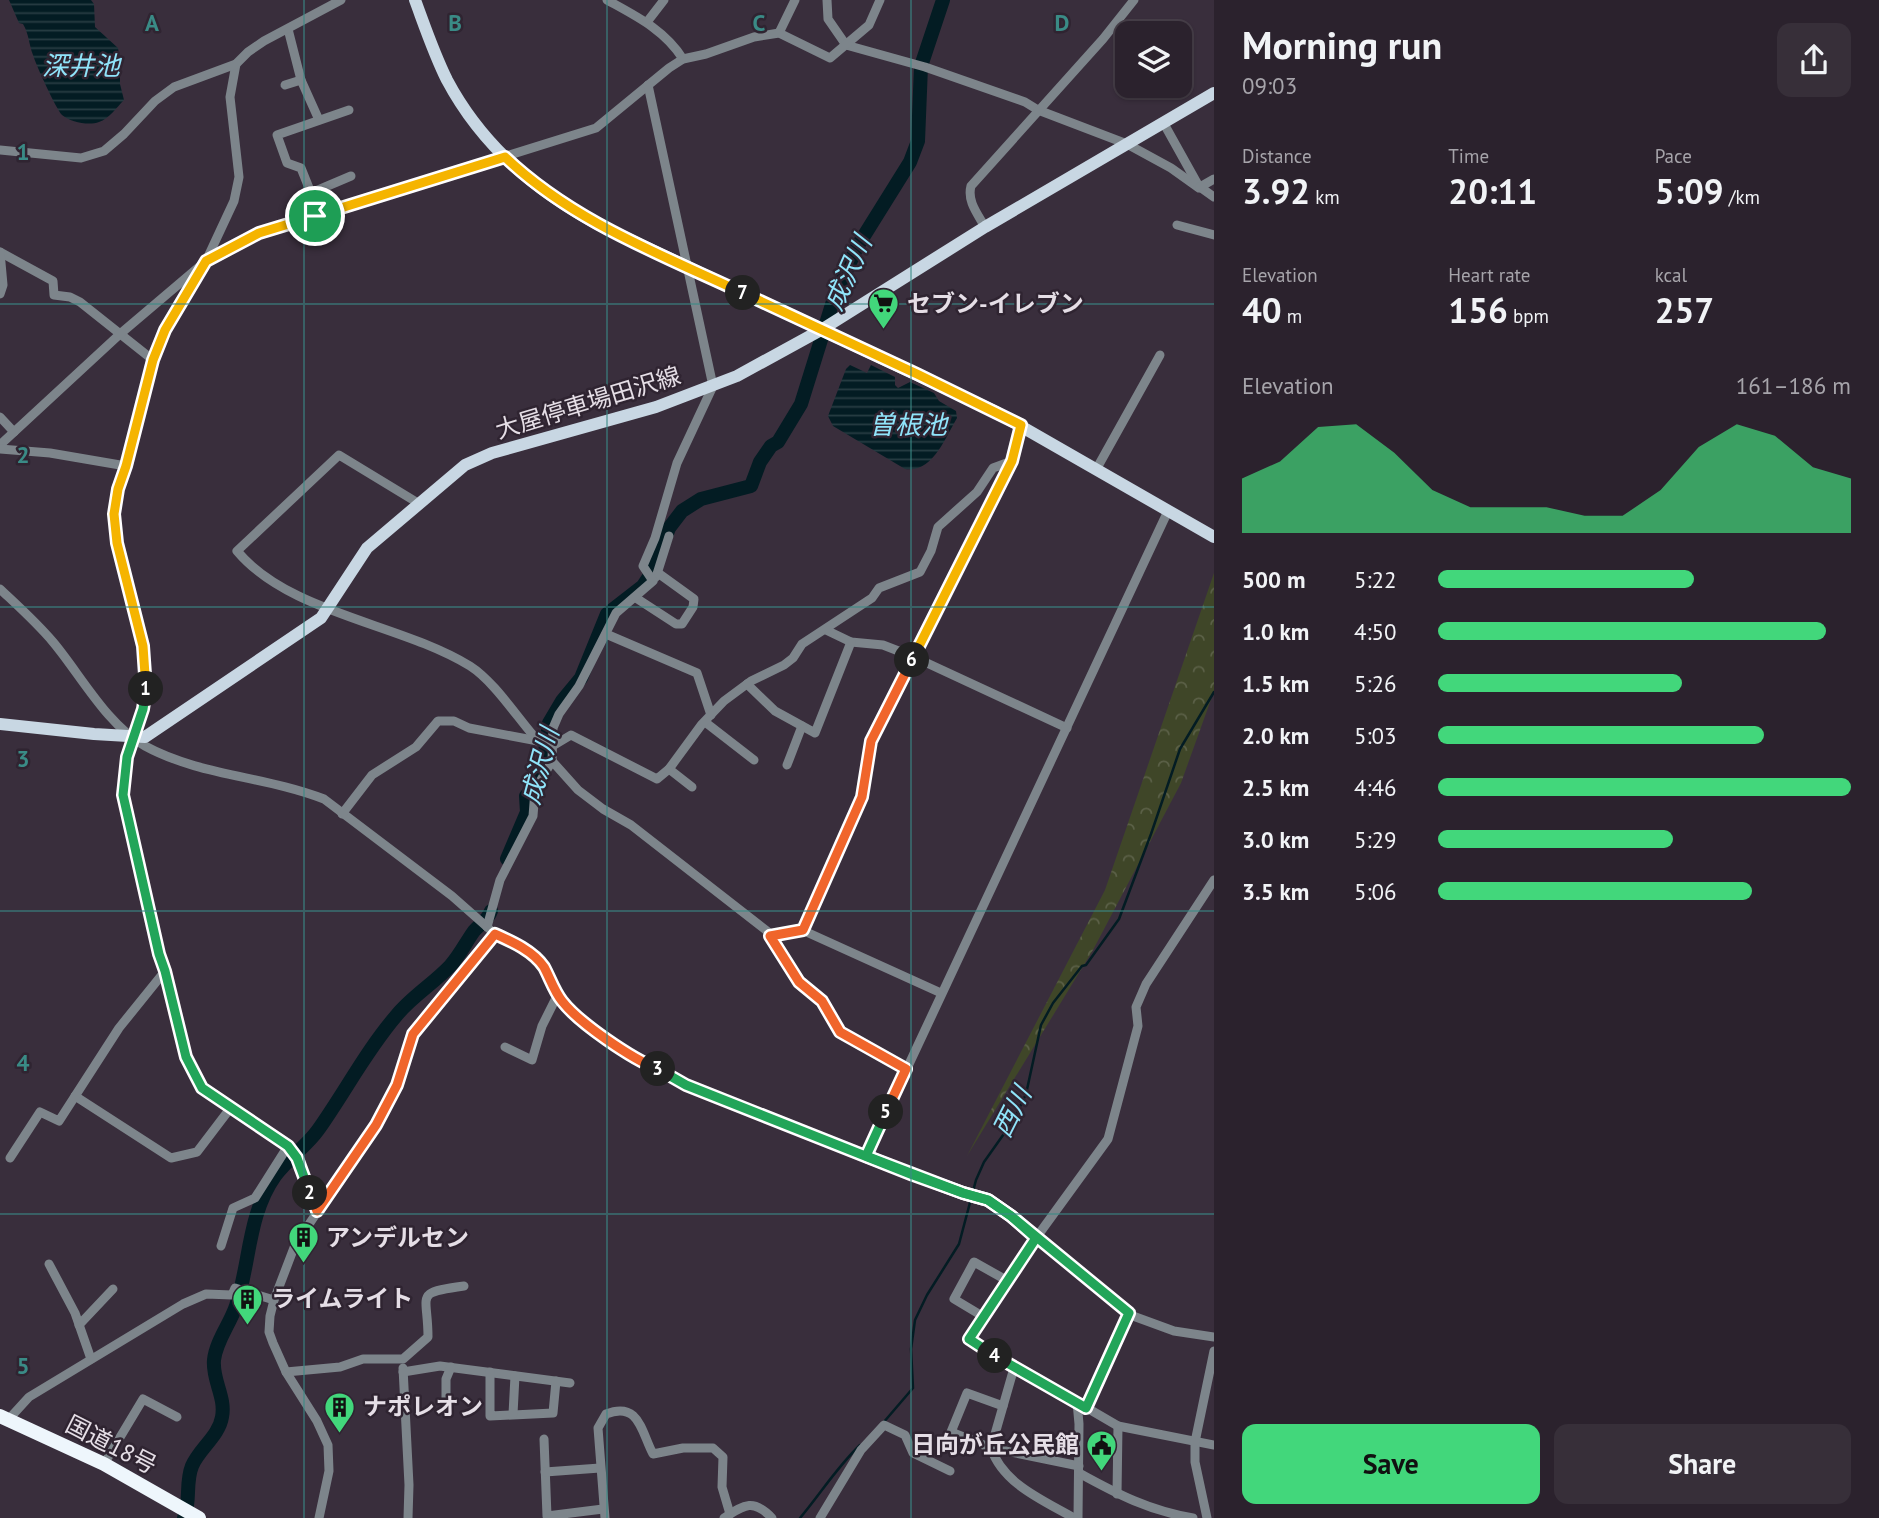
<!DOCTYPE html>
<meta charset="utf-8">
<style>
:root{--surface:#2b222d;--page:#372f39;--text:#f1f3f6;--muted:#a6a4aa;--line:#473f49;--accent:#42d77b}
body{margin:0;font-family:"PT Sans","Noto Sans JP",sans-serif;background:var(--page);color:var(--text);height:100vh;display:flex;flex-direction:column;font-size:26px;white-space:nowrap}
*{box-sizing:border-box;margin:0}
p{font-size:23px;color:var(--muted)}
.icon{flex:none;width:38px;height:38px;fill:none;stroke:currentColor;stroke-width:2;stroke-linecap:round;stroke-linejoin:round}
.map{position:relative;flex:1;overflow:hidden}
.details{display:flex;flex-direction:column;background:var(--surface);width:665px}
.details>*{flex:none}
.buttons{position:absolute;left:1115px;top:21px;display:grid;gap:14px}
.buttons a{display:grid;place-items:center;width:77px;height:77px;border-radius:14px;background:var(--surface);box-shadow:0 2px 5px #0004,0 0 0 2px var(--line);font-size:35px}
.pin{position:absolute;display:grid;place-items:center;width:60px;height:60px;color:#fff;margin:-30px;border:4px solid #fff;border-radius:50%;box-shadow:0 2px 7px #0007}
.km{position:absolute;width:35px;height:35px;margin:-18px;border-radius:50%;background:#222;color:#fff;font-size:19px;line-height:35px;text-align:center}
.round{display:grid;place-items:center;flex:none;width:74px;height:74px;border-radius:14px;background:var(--page)}
.head{display:flex;align-items:center;justify-content:space-between;height:119px;padding:0 28px}
h1{font-size:38px;font-weight:800;line-height:52px}
.stats{display:grid;grid-template-columns:repeat(3,1fr);gap:10px;height:119px;padding:7px 28px}
.stats div{display:grid;align-content:center}
.stats b{font-size:35px;font-weight:800}
.stats small{font-size:19px;font-weight:400}
.stats p{font-size:19px}
.chart{height:196px;padding:14px 28px}
.chart p{display:flex;justify-content:space-between}
.chart svg{width:100%;height:126px;margin-top:7px;fill:var(--accent);opacity:.7}
.primary-button{display:flex;gap:14px;margin-top:auto;padding:14px 28px}
.primary-button a{flex:1;height:80px;border-radius:14px;background:var(--accent);color:#111;font-size:28px;font-weight:800;line-height:80px;text-align:center}
.primary-button a+a{background:var(--page);color:var(--text)}
ul{padding:0 28px;list-style:none;font-size:23px}
li{display:grid;grid-template-columns:112px 84px 1fr;align-items:center;height:52px}
li i{height:18px;border-radius:9px;background:var(--accent)}
main{display:flex;flex:1;min-height:0}
.map>svg:first-child{display:block}
</style>
<main>
<div class="map">
<svg width="1214" height="1518" viewBox="0 0 1214 1518">
<defs>
<pattern id="forest-crowns" width="20" height="18" patternUnits="userSpaceOnUse" patternTransform="scale(1.75)"><rect width="20" height="18" fill="#3f4628"/><path d="M2 6a3 3 0 1 1 6 0M12 15a3 3 0 1 1 6 0" fill="none" stroke="#5b6047"/></pattern>
<pattern id="water-rules" width="6" height="5" patternUnits="userSpaceOnUse" patternTransform="scale(1.75)"><rect width="6" height="5" fill="#031c23"/><path d="M0 2.5h6" fill="none" stroke="#283d43"/></pattern>
</defs>
<rect width="100%" height="100%" fill="#392e3c"/>
<!-- forest -->
<polygon fill="url(#forest-crowns)" points="1214,573 1214,691 1181,783 1093,950 967,1156 1105,890"/>
<!-- water -->
<g fill="url(#water-rules)">
<path d="M 9,0 L 91,0 L 94,4 L 95,27 L 118,48 L 120,60 L 120,84 L 124,100 C 117,107 109,119 99,122 C 89,126 70,122 62,115 C 56,109 36,65 33,55 C 29,45 29,34 23,24 L 19,23 Z"/>
<path d="M 850,365 L 867,373 L 871,365 L 895,377 L 895,385 L 898,388 L 910,382 L 934,393 L 939,401 L 956,411 L 957,418 C 945,438 933,473 905,469 L 833,426 L 828,416 L 846,369 Z"/>
</g>
<g fill="none" stroke-linecap="round" stroke-linejoin="round">
<!-- stream -->
<g stroke="#031c23" stroke-width="2.5">
<polyline points="883,1423 913,1388 911,1349 915,1320 927,1295 959,1244 976,1180 984,1162 1013,1121 1026,1094 1041,1025 1053,1003 1082,966 1086,965 1119,919 1151,834 1180,749 1214,692"/>
<path d="M 800,1518 C 821,1493 837,1467 860,1445"/>
</g>
<!-- river -->
<g stroke="#031c23" stroke-width="14">
<polyline points="507,859 527,812 526,796 534,786 543,766 549,723 562,701 581,678 607,614 643,586 653,571 669,528 682,511 701,499 751,486 760,462 771,446 778,442 801,404 834,298 857,247 910,162 918,141 921,66 943,0"/>
<path d="M 184,1518 C 191,1502 185,1483 192,1466 C 199,1449 219,1436 222,1417 C 226,1397 212,1380 214,1360 C 216,1341 230,1324 236,1306 C 250,1263 248,1214 275,1176 C 288,1158 306,1147 318,1130 C 345,1092 366,1051 396,1016 C 411,997 433,984 450,966 C 460,955 466,942 474,931 C 480,924 488,920 491,911"/>
</g>
<!-- minor -->
<g stroke="#7d858b" stroke-width="9">
<path d="M 607,0 C 636,16 665,30 683,59"/>
<polyline points="827,0 828,19 846,45 925,67 1025,102 1038,110 1127,144 1171,168 1199,188"/>
<polyline points="647,22 664,0"/>
<polyline points="288,29 301,80 319,120"/>
<polyline points="779,33 795,0"/>
<polyline points="236,64 230,97 239,177 234,201 206,261 165,330 153,360 118,489 114,515 117,543 143,646 147,675 143,709 127,757 123,795 159,954 165,971 186,1057 202,1088 288,1146 297,1158 317,1211"/>
<polyline points="285,85 301,80"/>
<polyline points="1163,122 1197,183"/>
<polyline points="0,150 81,158 104,151 124,134 155,101 174,87 236,64 248,52 264,41 341,0"/>
<polyline points="1200,187 1214,197"/>
<polyline points="1200,187 1214,179"/>
<polyline points="311,193 351,176"/>
<polyline points="315,216 311,193 301,168 287,163 277,135 349,110"/>
<polyline points="1177,225 1214,235"/>
<path d="M 985,227 C 977,213 967,201 971,186 L 1103,39 L 1134,0"/>
<polyline points="0,252 53,281 54,295 70,297 80,302 153,360"/>
<polyline points="0,294 3,285 0,252"/>
<polyline points="0,417 14,432"/>
<polyline points="0,445 120,334 206,261 259,233 596,128 669,68 683,59 706,54 754,37 779,33 830,58 869,25 880,0"/>
<polyline points="0,449 50,453 126,466"/>
<polyline points="1097,468 1160,355"/>
<path d="M 418,503 L 339,455 L 237,551 C 290,614 400,623 470,666 C 495,682 518,719 538,741"/>
<polyline points="656,577 669,536"/>
<path d="M 0,589 C 18,606 37,623 53,642 C 80,674 107,725 145,746 C 200,776 265,776 324,799 L 452,896 L 495,934 L 518,944 L 534,956 L 543,966 L 561,1000 L 575,1014 L 616,1045 L 652,1067 L 671,1075 L 686,1085 L 913,1175 L 988,1200 L 1011,1216 L 1133,1316 L 1174,1331 L 1214,1337"/>
<polyline points="636,598 676,624 682,624 693,607 694,599 658,573"/>
<polyline points="826,630 851,642 883,645 914,657 1067,728"/>
<polyline points="606,634 697,673 711,715"/>
<polyline points="747,684 775,711 815,733 851,642"/>
<polyline points="705,722 754,760"/>
<polyline points="551,747 571,735 657,779 669,769 702,724 724,701 751,681 784,665 793,658 802,644 872,598 879,588 920,572 931,551 938,527 977,492 993,468 1012,461"/>
<polyline points="552,761 578,790 603,809 631,825 767,931 799,982 822,1001 840,1032 906,1070"/>
<polyline points="787,765 802,726"/>
<polyline points="669,769 692,787"/>
<polyline points="342,814 372,775 416,747 438,721 454,721 469,728 538,741 551,747"/>
<polyline points="1214,880 1146,984 1136,1007 1138,1026 1108,1139 1036,1238 969,1339 1118,1426 1214,1445"/>
<polyline points="487,927 500,880 533,816 535,790 552,761 553,728 559,714 579,686 616,613 653,581 643,566 655,538 677,463 713,386 648,85"/>
<polyline points="770,936 802,930"/>
<polyline points="941,993 802,930 862,797 871,741 1012,461 1021,425"/>
<polyline points="505,1047 532,1060 542,1026 558,994"/>
<polyline points="75,1096 171,1158 197,1152 232,1106"/>
<polyline points="866,1156 1168,511"/>
<polyline points="10,1158 40,1112 59,1121 119,1028 165,971"/>
<polyline points="221,1246 233,1208 255,1198 288,1146"/>
<polyline points="49,1264 75,1313 91,1359"/>
<polyline points="984,1317 954,1299 974,1262 1008,1281"/>
<polyline points="79,1325 113,1289"/>
<polyline points="403,1368 409,1485 408,1518"/>
<path d="M 1014,1368 L 991,1448 C 1003,1484 1043,1500 1074,1518"/>
<path d="M 286,1372 L 340,1367 L 363,1359 L 403,1359 L 428,1337 C 428,1293 413,1293 464,1286"/>
<polyline points="403,1372 440,1366 570,1383"/>
<polyline points="490,1372 490,1416 553,1413 556,1381"/>
<polyline points="446,1400 446,1379 451,1367"/>
<polyline points="1077,1402 1079,1424 1078,1518"/>
<polyline points="1003,1406 967,1393 951,1432 991,1448 1079,1466"/>
<polyline points="1086,1408 1129,1313"/>
<polyline points="513,1414 515,1376"/>
<polyline points="8,1420 29,1397 183,1304 206,1294 232,1295 235,1288 274,1300"/>
<polyline points="544,1439 547,1516 603,1509"/>
<polyline points="104,1464 143,1399 177,1417"/>
<polyline points="545,1472 600,1468"/>
<path d="M 1079,1473 C 1117,1494 1150,1511 1193,1518"/>
<polyline points="1117,1494 1118,1426"/>
<polyline points="319,1518 329,1471 328,1445 317,1421 286,1372 273,1343 269,1332 270,1316 274,1300 295,1245 376,1125 397,1085 413,1034 440,1003 495,934"/>
<path d="M 605,1518 L 598,1428 L 606,1414 C 639,1401 641,1431 653,1454 L 683,1448 L 713,1448 L 723,1457 L 722,1487 L 730,1514"/>
<path d="M 724,1518 C 744,1505 753,1498 772,1518"/>
<polyline points="820,1518 861,1450 884,1425 905,1435 913,1453 950,1471"/>
<polyline points="1207,1518 1195,1462 1195,1442 1214,1351"/>
</g>
<!-- major -->
<g stroke="#c8d7e3" stroke-width="12">
<path d="M 415,0 C 425,27 434,54 447,80 C 482,146 539,194 605,228 L 996,412 L 1214,537"/>
<polyline points="0,724 94,734 145,737 321,618 367,548 465,465 492,453 656,407 737,376 821,330 985,227 1214,93"/>
</g>
<!-- highway -->
<polyline stroke="#eef6fc" stroke-width="14" points="0,1416 104,1464 199,1518"/>
</g>
<g fill="none" stroke-linecap="round" stroke-linejoin="round">
<defs>
<polyline id="split-1" points="146,689 143,646 117,543 114,514 118,489 126,466 153,360 165,330 206,261 259,233 315,216"/>
<polyline id="split-2" points="146,689 143,709 127,757 123,795 159,954 165,971 186,1057 202,1088 288,1146 297,1158 310,1193"/>
<path id="split-3" d="M 310,1193 L 317,1211 L 376,1125 L 397,1085 L 413,1034 L 495,934 C 513,942 533,951 544,967 C 550,978 554,991 562,1001 C 579,1023 632,1059 658,1069"/>
<polyline id="split-4" points="658,1069 686,1085 913,1175 963,1193 988,1200 1011,1216 1036,1238 969,1339 995,1356"/>
<polyline id="split-5" points="886,1112 866,1156 963,1193 988,1200 1011,1216 1129,1313 1086,1408 995,1356"/>
<polyline id="split-6" points="886,1112 906,1069 840,1032 822,1001 799,982 770,936 803,930 862,797 871,741 912,660"/>
<polyline id="split-7" points="743,293 917,374 1021,425 1012,461 912,660"/>
<path id="split-8" d="M 315,216 L 505,157 C 572,221 660,254 743,293"/>
</defs>
<!-- split-1 casing -->
<use href="#split-1" stroke="#fff" stroke-width="14"/>
<!-- split-2 casing -->
<use href="#split-2" stroke="#fff" stroke-width="14"/>
<!-- split-3 casing -->
<use href="#split-3" stroke="#fff" stroke-width="14"/>
<!-- split-4 casing -->
<use href="#split-4" stroke="#fff" stroke-width="14"/>
<!-- split-5 casing -->
<use href="#split-5" stroke="#fff" stroke-width="14"/>
<!-- split-6 casing -->
<use href="#split-6" stroke="#fff" stroke-width="14"/>
<!-- split-7 casing -->
<use href="#split-7" stroke="#fff" stroke-width="14"/>
<!-- split-8 casing -->
<use href="#split-8" stroke="#fff" stroke-width="14"/>
<!-- split-1 -->
<use href="#split-1" stroke="#f5b400" stroke-width="9"/>
<!-- split-2 -->
<use href="#split-2" stroke="#22a559" stroke-width="9"/>
<!-- split-3 -->
<use href="#split-3" stroke="#f0652b" stroke-width="9"/>
<!-- split-4 -->
<use href="#split-4" stroke="#22a559" stroke-width="9"/>
<!-- split-5 -->
<use href="#split-5" stroke="#22a559" stroke-width="9"/>
<!-- split-6 -->
<use href="#split-6" stroke="#f0652b" stroke-width="9"/>
<!-- split-7 -->
<use href="#split-7" stroke="#f5b400" stroke-width="9"/>
<!-- split-8 -->
<use href="#split-8" stroke="#f5b400" stroke-width="9"/>
</g>
<!-- grid -->
<path fill="none" stroke="#3a8b86" stroke-width="2" stroke-opacity="0.55" d="M 304,0 L 304,1518M 607,0 L 607,1518M 911,0 L 911,1518M 0,304 L 1214,304M 0,607 L 1214,607M 0,911 L 1214,911M 0,1214 L 1214,1214"/>
<!-- icons -->
<defs>
<symbol id="supermarket-pin" viewBox="-11 -11 22 30"><path d="M0 17L-7.5 6A9.5 9.5 0 1 1 7.5 6Z" fill="#42d77b" stroke="#2f2431"/><path d="M-6-5.5h2.5l.6 2H6L4.5 2H-2.5L-4.4-4H-6ZM-1.5 3.2a1.3 1.3 0 1 0 .1 0ZM3 3.2a1.3 1.3 0 1 0 .1 0Z" fill="#111"/></symbol>
<symbol id="building-pin" viewBox="-11 -11 22 30"><path d="M0 17L-7.5 6A9.5 9.5 0 1 1 7.5 6Z" fill="#42d77b" stroke="#2f2431"/><path d="M-4-6H4V6H1V3H-1V6H-4ZM-2.5-4.3h1.7v1.8h-1.7ZM.8-4.3h1.7v1.8H.8ZM-2.5-1h1.7V.8h-1.7ZM.8-1h1.7V.8H.8Z" fill="#111"/></symbol>
<symbol id="civic-pin" viewBox="-11 -11 22 30"><path d="M0 17L-7.5 6A9.5 9.5 0 1 1 7.5 6Z" fill="#42d77b" stroke="#2f2431"/><path d="M-.6-6.5H3V-4.5H.6V-3L4-1V1h2V6H-6V1h2V-1L-.6-3ZM-1.2 2.5V6h2.4V2.5Z" fill="#111"/></symbol>
</defs>
<g fill-rule="evenodd">
<use href="#supermarket-pin" x="866" y="286" width="35" height="47"/>
<use href="#building-pin" x="286" y="1220" width="35" height="47"/>
<use href="#building-pin" x="230" y="1282" width="35" height="47"/>
<use href="#building-pin" x="322" y="1390" width="35" height="47"/>
<use href="#civic-pin" x="1084" y="1428" width="35" height="47"/>
</g>
<g text-anchor="middle" stroke-width="5" stroke-linejoin="round" paint-order="stroke">
<!-- poi labels -->
<g font-size="24" font-weight="bold" fill="#e5dee6" stroke="#2f2431" text-anchor="start">
<text x="907" y="312">セブン-イレブン</text>
<text x="326" y="1246">アンデルセン</text>
<text x="271" y="1307">ライムライト</text>
<text x="363" y="1415">ナポレオン</text>
<text x="1079" y="1453" text-anchor="end">日向が丘公民館</text>
</g>
<!-- street labels -->
<g font-size="24" fill="#e5dee6" stroke="#2f2431">
<text transform="translate(588 403) rotate(-17)" y="8">大屋停車場田沢線</text>
<text transform="translate(111 1445) rotate(27)" y="8">国道18号</text>
</g>
<!-- water labels -->
<g font-size="26" font-style="italic" fill="#90e4fa" stroke="#2f2431">
<text x="81" y="75">深井池</text>
<text transform="translate(848 273) rotate(-66)" y="9">成沢川</text>
<text x="908" y="434">曽根池</text>
<text transform="translate(540 766) rotate(-75)" y="9">成沢川</text>
<text transform="translate(1012 1112) rotate(-63)" y="9">西川</text>
</g>
</g>
<g font-size="23" text-anchor="middle" font-weight="bold" fill="#3a8b86" stroke="#2f2431" stroke-width="5" stroke-linejoin="round" paint-order="stroke">
<text x="152" y="31">A</text>
<text x="455" y="31">B</text>
<text x="759" y="31">C</text>
<text x="1062" y="31">D</text>
<text x="23" y="160">1</text>
<text x="23" y="463">2</text>
<text x="23" y="767">3</text>
<text x="23" y="1071">4</text>
<text x="23" y="1374">5</text>
</g>
</svg>
<div class="buttons">
<a><svg class="icon" aria-label="layers" viewBox="0 0 24 24"><path d="M12 4l9 5-9 5-9-5zM3 14l9 5 9-5"/></svg></a>
</div>
<div class="pin" style="left:315px;top:216px;background:#1e9e55"><svg class="icon" aria-label="arrive" viewBox="0 0 24 24"><path d="M6 21V4h12l-3 4 3 4H6"/></svg></div>
<b class="km" style="left:146px;top:689px">1</b>
<b class="km" style="left:310px;top:1193px">2</b>
<b class="km" style="left:658px;top:1069px">3</b>
<b class="km" style="left:995px;top:1356px">4</b>
<b class="km" style="left:886px;top:1112px">5</b>
<b class="km" style="left:912px;top:660px">6</b>
<b class="km" style="left:743px;top:293px">7</b>
</div>
<section class="details">
<div class="head"><div><h1>Morning run</h1><p>09:03</p></div><a class="round"><svg class="icon" aria-label="share" viewBox="0 0 24 24"><path d="M12 15V3M7 8l5-5 5 5M5 13v7h14v-7"/></svg></a></div>
<div class="stats">
<div><p>Distance</p><b>3.92<small> km</small></b></div>
<div><p>Time</p><b>20:11</b></div>
<div><p>Pace</p><b>5:09<small> /km</small></b></div>
</div>
<div class="stats">
<div><p>Elevation</p><b>40<small> m</small></b></div>
<div><p>Heart rate</p><b>156<small> bpm</small></b></div>
<div><p>kcal</p><b>257</b></div>
</div>
<div class="chart"><p><span>Elevation</span>161–186 m</p>
<svg viewBox="0 0 160 44" preserveAspectRatio="none"><path d="M0 44V25L10 19L20 7L30 6L40 16L50 29L60 35L70 35L80 35L90 38L100 38L110 29L120 14L130 6L140 10L150 21L160 25V44z"/></svg>
</div>
<ul>
<li><b>500 m</b>5:22<i style="width:62%"></i></li>
<li><b>1.0 km</b>4:50<i style="width:94%"></i></li>
<li><b>1.5 km</b>5:26<i style="width:59%"></i></li>
<li><b>2.0 km</b>5:03<i style="width:79%"></i></li>
<li><b>2.5 km</b>4:46<i style="width:100%"></i></li>
<li><b>3.0 km</b>5:29<i style="width:57%"></i></li>
<li><b>3.5 km</b>5:06<i style="width:76%"></i></li>
</ul>
<div class="primary-button"><a>Save</a><a>Share</a></div>
</section>
</main>
